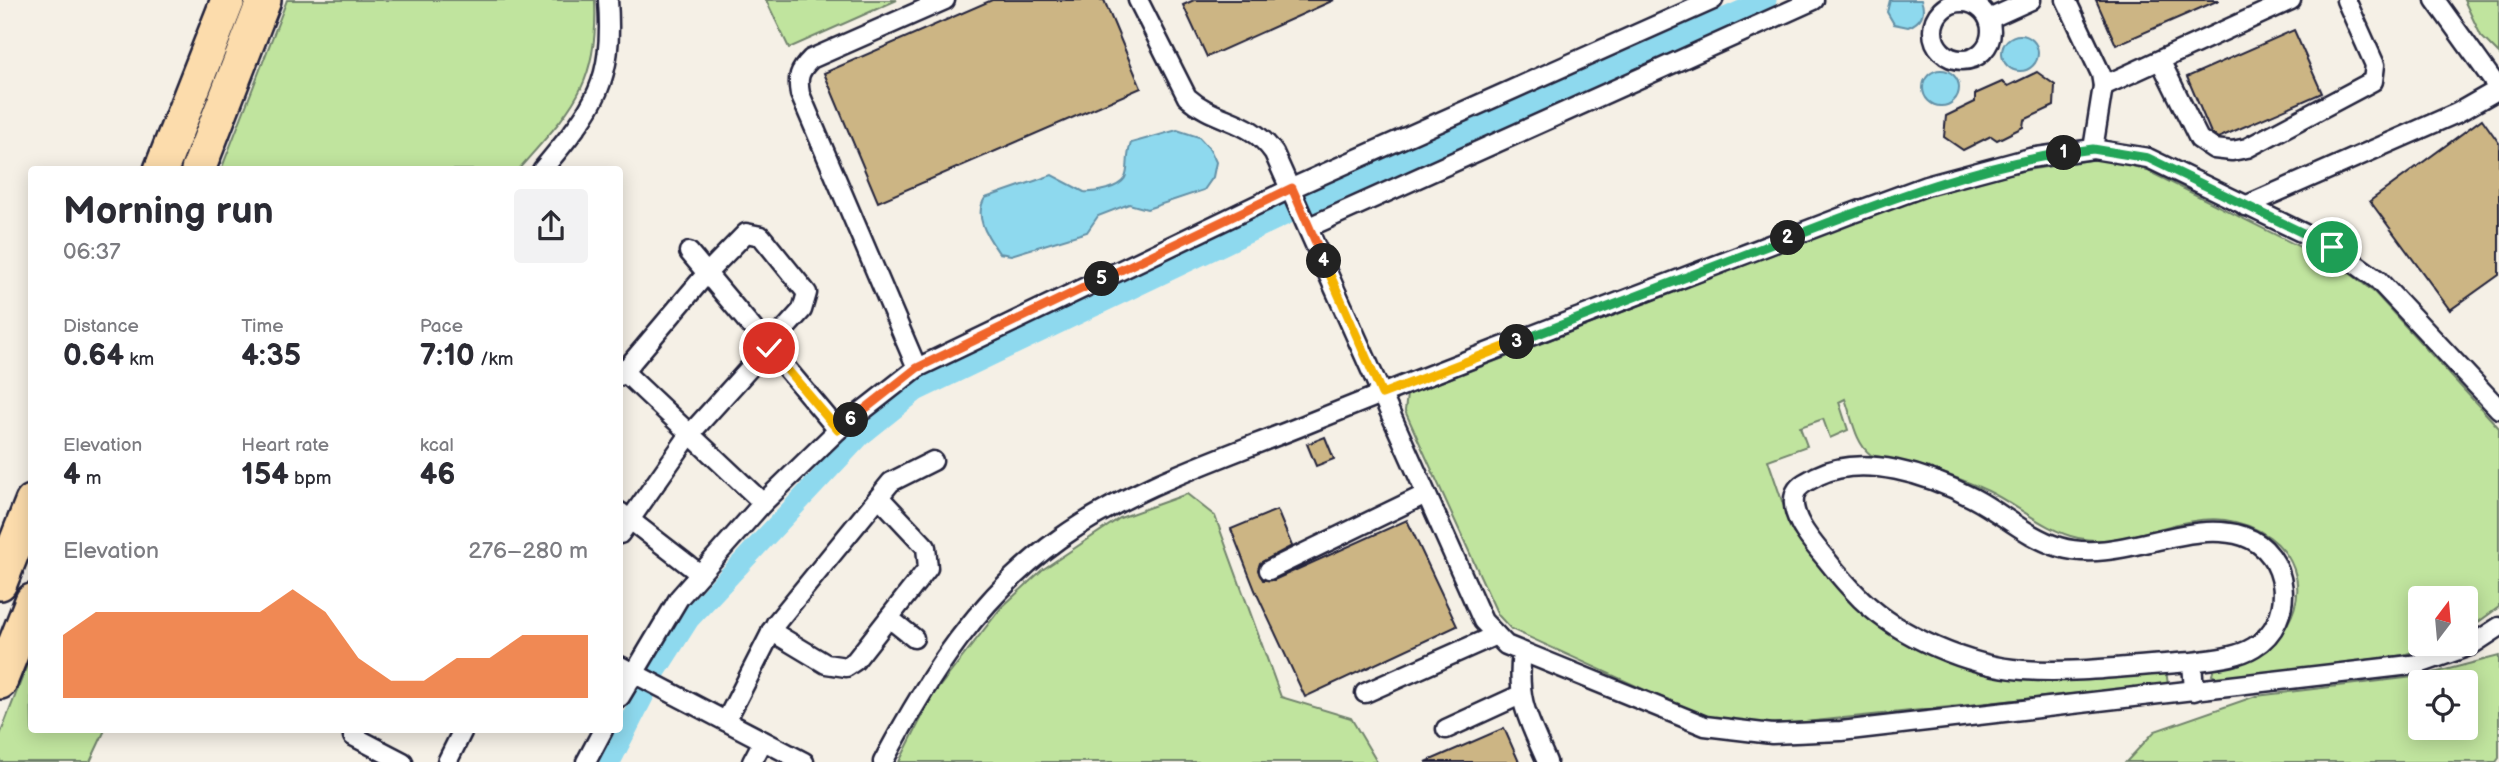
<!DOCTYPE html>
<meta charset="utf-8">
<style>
:root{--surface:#fff;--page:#f2f2f3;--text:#2b2b33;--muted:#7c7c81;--accent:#ea580c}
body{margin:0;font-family:"Balsamiq Sans",sans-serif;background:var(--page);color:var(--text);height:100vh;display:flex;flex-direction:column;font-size:26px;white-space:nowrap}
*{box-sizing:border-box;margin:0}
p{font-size:23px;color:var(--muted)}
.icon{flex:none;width:38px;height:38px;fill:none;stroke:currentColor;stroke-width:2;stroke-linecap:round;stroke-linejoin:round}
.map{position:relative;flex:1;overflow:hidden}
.side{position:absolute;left:28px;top:166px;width:595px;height:567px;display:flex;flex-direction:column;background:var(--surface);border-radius:7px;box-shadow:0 4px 18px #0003}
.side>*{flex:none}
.needle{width:46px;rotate:16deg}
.controls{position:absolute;left:2408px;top:586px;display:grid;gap:14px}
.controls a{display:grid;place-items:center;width:70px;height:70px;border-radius:7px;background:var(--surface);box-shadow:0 4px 18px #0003;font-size:35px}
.pin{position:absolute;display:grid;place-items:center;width:60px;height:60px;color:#fff;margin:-30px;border:4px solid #fff;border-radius:50%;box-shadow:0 2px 7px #0007}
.km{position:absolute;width:35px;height:35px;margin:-18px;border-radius:50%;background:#222;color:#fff;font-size:19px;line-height:35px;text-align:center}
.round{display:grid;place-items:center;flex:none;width:74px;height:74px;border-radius:7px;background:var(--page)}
.overview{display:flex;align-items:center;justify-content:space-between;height:119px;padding:0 35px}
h1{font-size:38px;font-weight:700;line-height:52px}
.stats{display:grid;grid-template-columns:repeat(3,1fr);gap:10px;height:119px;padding:7px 35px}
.stats div{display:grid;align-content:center}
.stats b{font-size:30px;font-weight:700}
.stats small{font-size:19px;font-weight:400}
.stats p{font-size:19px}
.chart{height:196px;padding:14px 35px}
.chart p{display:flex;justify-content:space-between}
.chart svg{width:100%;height:126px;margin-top:7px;fill:var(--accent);opacity:.7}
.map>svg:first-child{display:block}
</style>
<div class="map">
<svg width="2499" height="762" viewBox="0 0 2499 762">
<rect width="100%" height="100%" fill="#f5f0e6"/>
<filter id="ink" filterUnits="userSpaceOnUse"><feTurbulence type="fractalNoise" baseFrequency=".0143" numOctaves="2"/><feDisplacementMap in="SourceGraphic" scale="14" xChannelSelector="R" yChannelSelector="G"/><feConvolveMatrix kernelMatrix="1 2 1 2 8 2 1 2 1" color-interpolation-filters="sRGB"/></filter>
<g filter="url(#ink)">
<!-- green -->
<g fill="#c0e49e" stroke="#71836c" stroke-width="2" fill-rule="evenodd">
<path d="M 287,0 L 595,0 C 599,86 571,109 518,170 L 221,170 Z"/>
<polygon points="766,0 897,0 789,48"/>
<polygon points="2464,0 2499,0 2499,54 2481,36"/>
<path d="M 2090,160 L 2114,160 L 2146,170 L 2346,270 L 2375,293 L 2499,428 L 2499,607 L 2466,631 L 2466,598 L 2420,598 L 2420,644 L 2439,644 L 2435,645 L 2403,655 L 2221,680 L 2212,675 L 2214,668 C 2231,661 2254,659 2268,647 C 2323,598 2296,530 2225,520 C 2176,514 2126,549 2078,538 C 2046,531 2017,505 1988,491 C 1950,473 1912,463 1871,455 C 1855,443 1852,417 1845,399 L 1839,402 L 1848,430 L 1830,438 L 1823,419 L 1800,427 L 1807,446 L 1768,460 L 1793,533 L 1851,600 L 1989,673 L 2166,671 L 2168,684 L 1786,724 L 1741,722 L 1700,715 L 1511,629 L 1498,615 L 1405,411 L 1407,395 L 1929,194 L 2021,171 Z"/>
<polygon points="1187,494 1215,516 1281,697 1351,718 1377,762 899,762 933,695 1001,608 1042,570 1120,518"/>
<polygon points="31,655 32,730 105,730 90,762 0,762 0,735"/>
<path d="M 2499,656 L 2499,758 L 2496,762 L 2126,762 L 2155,731 L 2256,696 L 2422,676 ZM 2420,682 L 2466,682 L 2466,728 L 2420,728 Z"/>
</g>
<!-- water -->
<g fill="#8ed9ee" stroke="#6390a6" stroke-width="2">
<path d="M 1890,0 L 1921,0 C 1926,13 1921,22 1908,27 L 1894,24 L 1887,12 Z"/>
<circle cx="2020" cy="53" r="18"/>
<circle cx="1941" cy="88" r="18"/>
<path d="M 1177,130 L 1199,137 L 1210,149 L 1216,162 L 1213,177 L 1204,190 L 1147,209 L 1129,204 L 1098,216 L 1087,232 L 1011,255 L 999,253 C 988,237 973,217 985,198 L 1052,175 L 1084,192 C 1092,193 1099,191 1107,189 C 1137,180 1122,167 1131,143 Z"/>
</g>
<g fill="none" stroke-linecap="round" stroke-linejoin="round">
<!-- canal -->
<polyline stroke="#8ed9ee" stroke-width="21" points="610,762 656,671 689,619 860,436 916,391 1314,201 1766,0"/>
</g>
<!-- building -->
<g fill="#ccb584" stroke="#22223b" stroke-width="2">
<polygon points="992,0 1104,0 1141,88 878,202 824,73"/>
<polygon points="1194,0 1334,0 1207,57 1183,5"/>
<polygon points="2096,0 2219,0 2116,45"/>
<polygon points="2294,30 2322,93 2218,138 2211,133 2187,77"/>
<polygon points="2037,72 2055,85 2054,106 2024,120 2023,127 1997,140 1991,136 1963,150 1944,137 1946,116 1975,102 1975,94 2002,82 2008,86"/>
<polygon points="2482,119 2499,143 2499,275 2450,310 2370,201"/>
<polygon points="1325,437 1334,459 1316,466 1307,444"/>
<polygon points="1277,510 1292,546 1260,563 1258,570 1263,580 1274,580 1407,520 1457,626 1305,697 1255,590 1231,529"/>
<polygon points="1504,728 1519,762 1426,762"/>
</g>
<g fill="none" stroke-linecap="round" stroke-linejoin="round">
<defs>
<g id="minor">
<path d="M 1138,0 L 1187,97 C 1216,123 1250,118 1274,153 L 1483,621 L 1506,645 L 1705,726 L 1772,734 L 1841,731 L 2419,664 L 2470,646 L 2499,627"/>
<polyline points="2066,0 2101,74 2103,86 2093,149"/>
<circle cx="1962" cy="31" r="29"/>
<polyline points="1989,19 2031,0"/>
<polyline points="2161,62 2199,139 2214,149 2232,151 2247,148 2373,81 2375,65 2346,0"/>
<polyline points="2103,86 2291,0"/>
<path d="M 542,170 C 594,107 614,85 608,0"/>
<polyline points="2245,206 2457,113 2499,89 2435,0"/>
<polyline points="1309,227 1814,0"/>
<polyline points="689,252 838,430"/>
<polyline points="620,368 763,503"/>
<path d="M 917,368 L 800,94 C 797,77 799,71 811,59 L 945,0"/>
<polyline points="620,376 707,273 746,233 761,236 807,293 802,310 690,434 620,534"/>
<polyline points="620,512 700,574"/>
<polyline points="1269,570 1426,494"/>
<polyline points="889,618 914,638"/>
<polyline points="771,631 826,664 846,667 855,661 928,568 926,547 879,497"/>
<path d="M 1522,652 C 1516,701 1528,718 1547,762"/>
<path d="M 2192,662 C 2139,665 2076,674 2023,670 C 1969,666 1900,637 1861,599 C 1849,587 1837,573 1826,559 C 1813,543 1788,516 1795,494 C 1798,484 1809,481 1817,476 C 1863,453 1929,475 1973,498 C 2002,513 2027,537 2059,547 C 2118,565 2185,518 2243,536 C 2291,552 2297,621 2254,647 C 2236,658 2212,659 2192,662 L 2194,691"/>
<polyline points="620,666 804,762"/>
<polyline points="1365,693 1496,635"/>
<polyline points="620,697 679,598 763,503 838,430 917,368 1292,188 1713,0"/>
<polyline points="726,721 776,623 891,482 933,461"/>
<polyline points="1446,729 1520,695"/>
<polyline points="353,736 403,762"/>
<polyline points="447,762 463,730"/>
<polyline points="586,762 603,730"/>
<polyline points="752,762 763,741"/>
<path d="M 883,762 C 928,677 980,595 1059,539 C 1134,485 1229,456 1314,421 C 1491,349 1671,283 1850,214 L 1926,186 L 2030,158 L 2093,149 L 2148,158 L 2332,247 L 2378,280 L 2499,409"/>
</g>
<g id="motorway">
<polyline points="161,170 228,0"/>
<polyline points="198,170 264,0"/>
<polyline points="0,583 32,502"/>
<polyline points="0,682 32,601"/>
</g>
</defs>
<!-- minor casing -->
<use href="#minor" stroke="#22223b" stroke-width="23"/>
<!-- motorway casing -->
<use href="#motorway" stroke="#22223b" stroke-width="38"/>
<!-- minor -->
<use href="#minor" stroke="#fff" stroke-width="18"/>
<!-- motorway -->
<use href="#motorway" stroke="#fcdcac" stroke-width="33"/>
</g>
</g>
<g fill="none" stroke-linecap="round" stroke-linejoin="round" filter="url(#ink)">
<defs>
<polyline id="split-1" points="2064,153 2093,149 2148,158 2332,247"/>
<path id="split-2" d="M 1788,238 C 1878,204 1968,168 2064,153"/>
<polyline id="split-3" points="1517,342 1788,238"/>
<polyline id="split-4" points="1324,261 1382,394 1517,342"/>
<polyline id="split-5" points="1102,279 1292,188 1324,261"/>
<polyline id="split-6" points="851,420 917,368 1102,279"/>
<polyline id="split-7" points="769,348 838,430 851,420"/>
</defs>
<!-- split-1 casing -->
<use href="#split-1" stroke="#fff" stroke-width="14"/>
<!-- split-2 casing -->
<use href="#split-2" stroke="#fff" stroke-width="14"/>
<!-- split-3 casing -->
<use href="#split-3" stroke="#fff" stroke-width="14"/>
<!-- split-4 casing -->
<use href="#split-4" stroke="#fff" stroke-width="14"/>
<!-- split-5 casing -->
<use href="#split-5" stroke="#fff" stroke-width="14"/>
<!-- split-6 casing -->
<use href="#split-6" stroke="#fff" stroke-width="14"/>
<!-- split-7 casing -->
<use href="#split-7" stroke="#fff" stroke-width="14"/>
<!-- split-1 -->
<use href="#split-1" stroke="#22a559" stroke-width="9"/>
<!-- split-2 -->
<use href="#split-2" stroke="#22a559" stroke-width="9"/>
<!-- split-3 -->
<use href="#split-3" stroke="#22a559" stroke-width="9"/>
<!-- split-4 -->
<use href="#split-4" stroke="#f5b400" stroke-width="9"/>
<!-- split-5 -->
<use href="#split-5" stroke="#f0652b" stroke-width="9"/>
<!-- split-6 -->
<use href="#split-6" stroke="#f0652b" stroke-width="9"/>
<!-- split-7 -->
<use href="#split-7" stroke="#f5b400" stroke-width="9"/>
</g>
</svg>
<div class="controls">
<a><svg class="needle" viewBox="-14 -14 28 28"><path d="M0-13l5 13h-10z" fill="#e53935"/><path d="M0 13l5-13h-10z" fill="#7c7c81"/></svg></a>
<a><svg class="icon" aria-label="locate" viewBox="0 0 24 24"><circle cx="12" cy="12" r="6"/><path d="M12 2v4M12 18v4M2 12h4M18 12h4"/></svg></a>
</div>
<div class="pin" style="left:2332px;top:247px;background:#1e9e55"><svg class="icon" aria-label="arrive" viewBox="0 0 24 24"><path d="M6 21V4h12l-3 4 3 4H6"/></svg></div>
<div class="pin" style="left:769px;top:348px;background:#d93025"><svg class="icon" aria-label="check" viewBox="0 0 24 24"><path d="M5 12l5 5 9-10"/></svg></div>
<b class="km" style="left:2064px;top:153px">1</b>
<b class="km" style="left:1788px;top:238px">2</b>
<b class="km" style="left:1517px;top:342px">3</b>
<b class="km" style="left:1324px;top:261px">4</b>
<b class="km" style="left:1102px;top:279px">5</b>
<b class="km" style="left:851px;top:420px">6</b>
<section class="side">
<div class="overview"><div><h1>Morning run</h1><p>06:37</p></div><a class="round"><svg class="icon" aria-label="share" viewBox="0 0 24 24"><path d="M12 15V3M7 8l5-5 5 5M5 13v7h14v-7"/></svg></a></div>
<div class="stats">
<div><p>Distance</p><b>0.64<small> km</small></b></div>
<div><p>Time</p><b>4:35</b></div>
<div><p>Pace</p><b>7:10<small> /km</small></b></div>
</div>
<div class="stats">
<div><p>Elevation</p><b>4<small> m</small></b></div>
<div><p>Heart rate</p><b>154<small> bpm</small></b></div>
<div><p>kcal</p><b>46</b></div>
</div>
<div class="chart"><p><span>Elevation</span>276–280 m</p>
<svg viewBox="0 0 160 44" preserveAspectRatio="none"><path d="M0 44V22L10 14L20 14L30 14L40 14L50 14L60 14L70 6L80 14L90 30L100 38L110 38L120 30L130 30L140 22L150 22L160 22V44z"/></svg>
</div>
</section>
</div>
